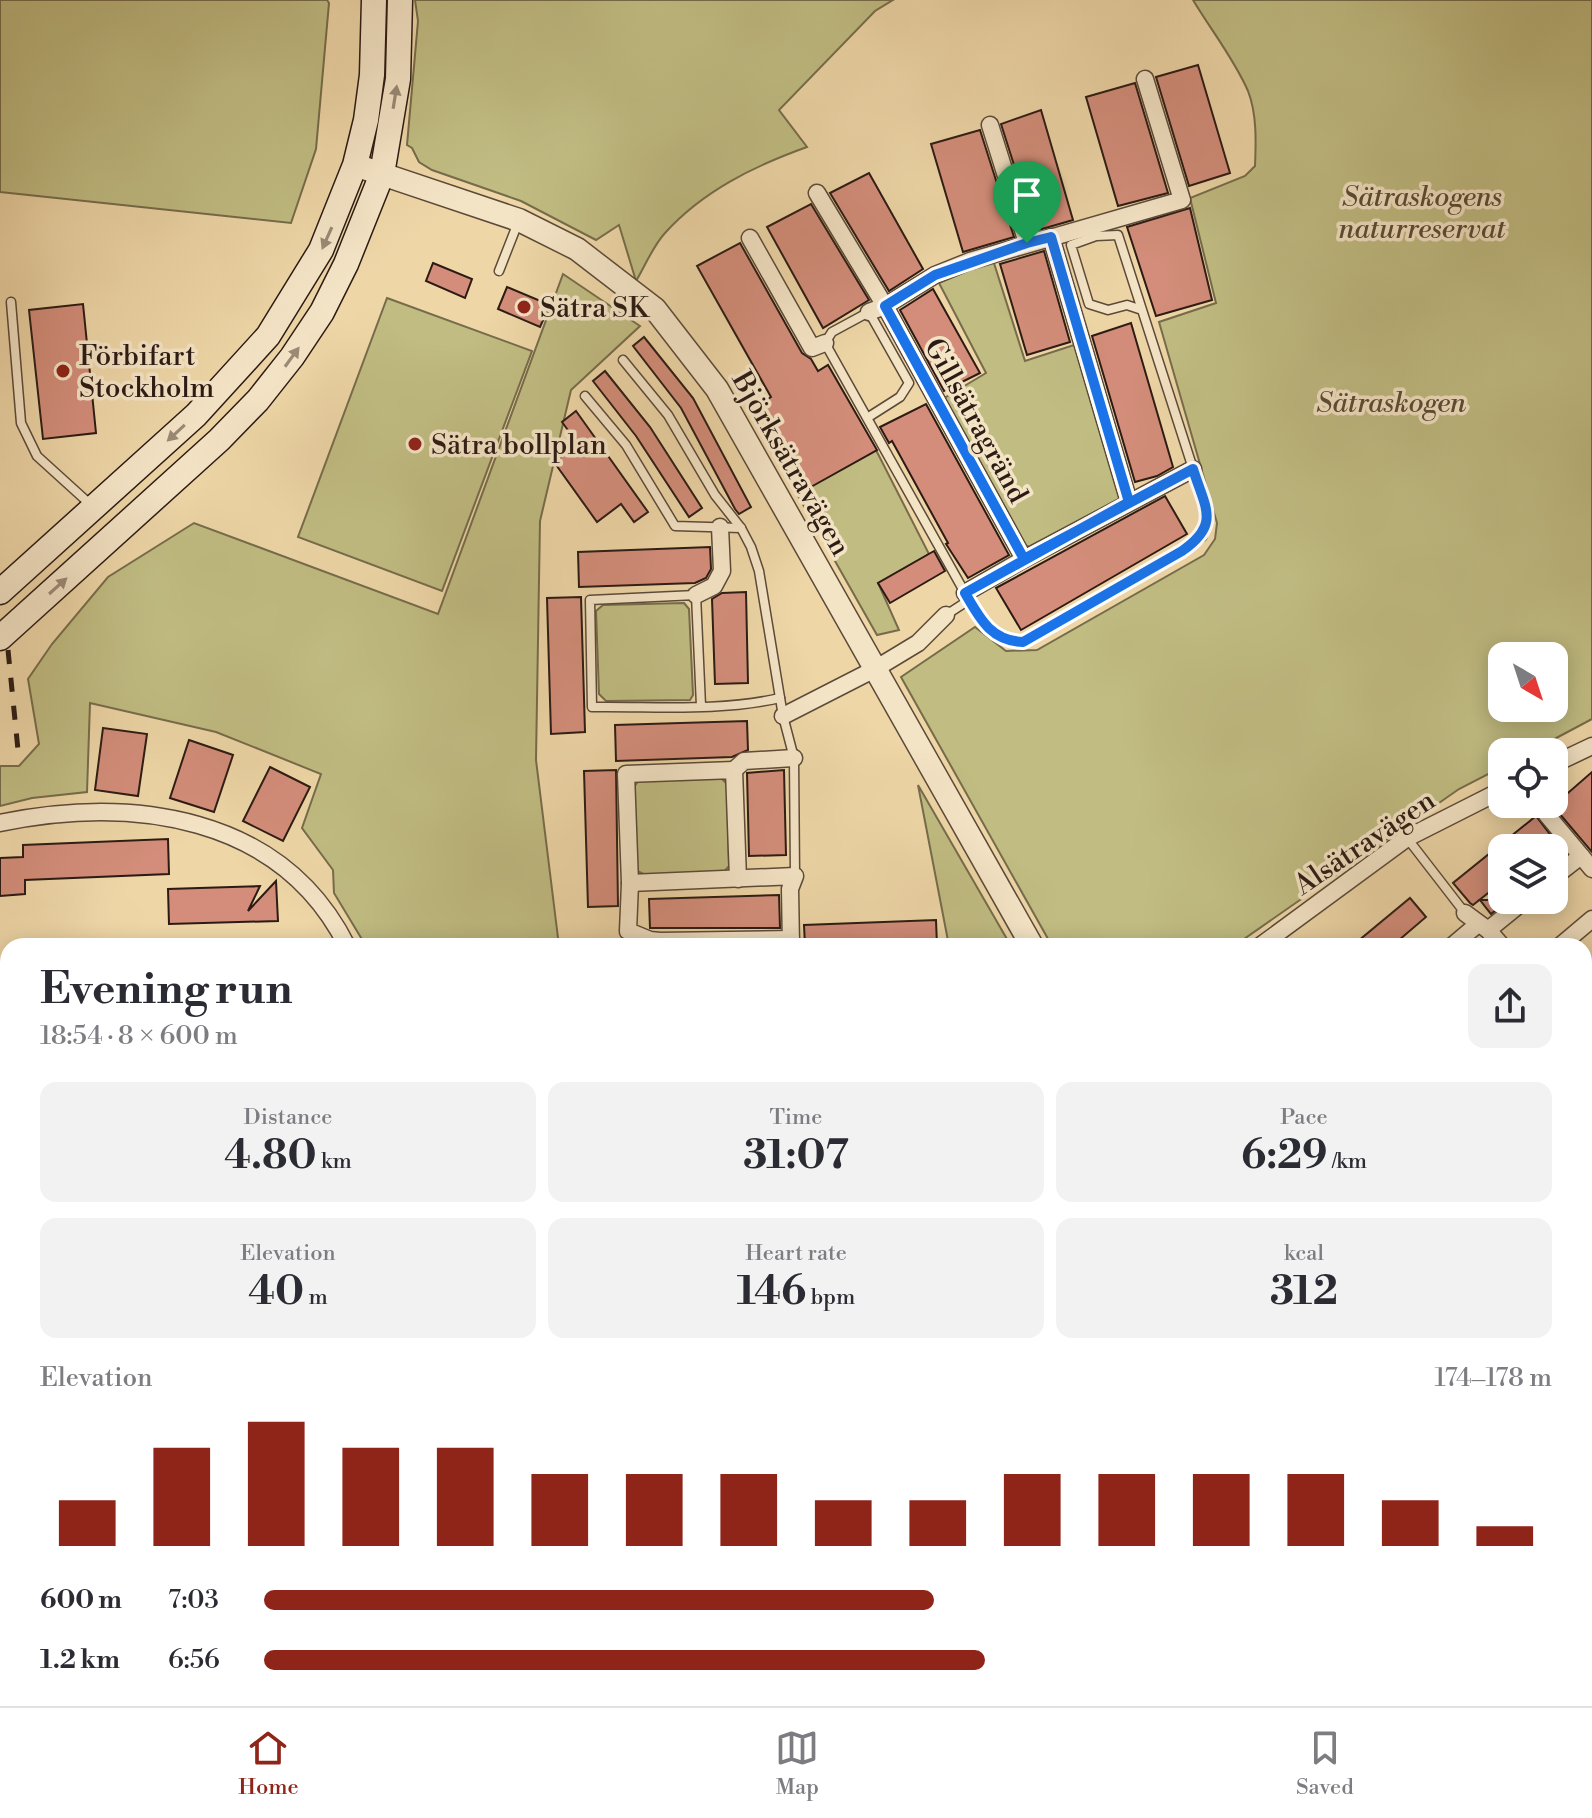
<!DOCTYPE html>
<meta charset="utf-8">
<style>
:root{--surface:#fff;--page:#f2f2f3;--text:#2b2b33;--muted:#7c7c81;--line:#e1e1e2;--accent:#8f2418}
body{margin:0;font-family:"Libre Bodoni",serif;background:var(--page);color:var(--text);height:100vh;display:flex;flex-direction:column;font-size:30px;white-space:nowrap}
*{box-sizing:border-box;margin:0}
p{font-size:26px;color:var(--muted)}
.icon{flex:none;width:44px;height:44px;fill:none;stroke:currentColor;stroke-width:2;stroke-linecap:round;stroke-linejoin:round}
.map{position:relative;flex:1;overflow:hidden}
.panel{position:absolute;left:0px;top:938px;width:1592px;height:768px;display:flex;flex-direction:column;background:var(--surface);border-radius:24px 24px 0 0;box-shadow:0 4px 20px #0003}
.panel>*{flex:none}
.needle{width:52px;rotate:141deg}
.tools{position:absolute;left:1488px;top:642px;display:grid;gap:16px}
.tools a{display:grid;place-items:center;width:80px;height:80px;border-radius:16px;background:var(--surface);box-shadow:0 4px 20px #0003;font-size:40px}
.pin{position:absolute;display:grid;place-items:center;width:68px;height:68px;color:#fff;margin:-82px -34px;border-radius:50% 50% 50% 0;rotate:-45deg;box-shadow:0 0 8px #0007}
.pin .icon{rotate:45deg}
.round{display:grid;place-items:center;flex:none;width:84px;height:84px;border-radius:16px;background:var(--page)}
.overview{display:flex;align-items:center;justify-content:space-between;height:136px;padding:0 40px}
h1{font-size:44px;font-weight:700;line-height:60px}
.metrics{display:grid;grid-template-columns:repeat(3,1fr);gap:12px;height:136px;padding:8px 40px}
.metrics div{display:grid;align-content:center;border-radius:16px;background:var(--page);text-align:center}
.metrics b{font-size:40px;font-weight:700}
.metrics small{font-size:22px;font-weight:400}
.metrics p{font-size:22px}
.chart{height:224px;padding:16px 40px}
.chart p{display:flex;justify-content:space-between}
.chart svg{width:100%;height:144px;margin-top:8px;stroke:var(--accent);stroke-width:6}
ul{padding:0 40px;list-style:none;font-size:26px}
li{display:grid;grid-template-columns:128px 96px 1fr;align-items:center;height:60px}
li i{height:20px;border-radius:10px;background:var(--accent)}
.dock{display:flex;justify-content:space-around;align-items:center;height:112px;border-top:2px solid var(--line);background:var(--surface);font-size:22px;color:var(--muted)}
.dock a{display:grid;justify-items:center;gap:4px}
.dock .current{color:var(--accent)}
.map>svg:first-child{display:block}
</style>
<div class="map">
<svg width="1592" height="1706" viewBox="0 0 1592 1706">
<rect width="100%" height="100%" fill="#eed6a7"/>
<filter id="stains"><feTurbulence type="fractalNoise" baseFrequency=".0025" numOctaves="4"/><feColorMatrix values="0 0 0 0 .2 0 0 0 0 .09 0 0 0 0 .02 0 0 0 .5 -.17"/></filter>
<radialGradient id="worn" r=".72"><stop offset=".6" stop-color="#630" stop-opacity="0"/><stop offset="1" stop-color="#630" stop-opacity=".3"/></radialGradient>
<!-- green -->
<g fill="#c0bc82" stroke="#766c4b" stroke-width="2" fill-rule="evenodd">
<polygon points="0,0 327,0 329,3 316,149 291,223 0,192"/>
<path d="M 415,0 L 893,0 L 875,11 L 779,110 L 807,147 C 754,166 703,191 665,233 C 653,246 645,266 636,281 L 619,225 L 596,240 L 521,201 L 432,170 L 419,162 L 412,148 L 407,145 L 418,21 Z"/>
<path d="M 1193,0 L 1592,0 L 1592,719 L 1530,752 L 1502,752 L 1502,767 L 1459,789 L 1234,946 L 1052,946 L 901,677 L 975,627 L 1006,651 L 1037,650 L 1204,555 L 1215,539 L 1217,523 L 1159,322 L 1216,303 L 1190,198 L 1245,176 L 1255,166 C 1256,142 1257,114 1248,91 C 1234,59 1211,30 1193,0 ZM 1502,656 L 1554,656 L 1554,708 L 1502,708 Z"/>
<polygon points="993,260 1025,361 1077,344 1122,496 1119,500 1032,548 1024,545 941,400 986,373 939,283"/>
<polygon points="563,274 640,326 571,390 540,521 536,760 559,946 366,946 334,893 333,870 302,828 321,774 216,732 90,703 87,792 32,798 0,806 0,766 19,766 39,744 28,679 52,644 108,577 194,523 438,614"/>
<polygon points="387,298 532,351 442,591 298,537"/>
<polygon points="876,450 929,554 878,583 899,630 877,635 797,494"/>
<polygon points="684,603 689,609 693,695 690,700 606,701 599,694 596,611 603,605"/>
<polygon points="719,776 727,784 729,866 724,872 646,875 637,871 632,790 639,780"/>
<polygon points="918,785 1011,946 949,946"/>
<polygon points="1584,1005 1592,1015 1592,1116 1584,1122"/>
<polygon points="1592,1121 1592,1166 1584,1156 1584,1127"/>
<polygon points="622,1698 749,1698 749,1706 623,1706"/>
<polygon points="1188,1698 1367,1698 1379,1706 1188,1706"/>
</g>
<!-- building -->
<g fill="#d38d7a" stroke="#2c1b14" stroke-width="2">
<polygon points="1198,65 1230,173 1189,186 1156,77"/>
<polygon points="1135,83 1168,193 1118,206 1086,97"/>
<polygon points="1041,110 1073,220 1035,231 1001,124"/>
<polygon points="980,130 1014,237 963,252 931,144"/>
<polygon points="869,173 923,269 889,291 830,193"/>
<polygon points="811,204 869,300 823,328 767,227"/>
<polygon points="1190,208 1212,300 1156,316 1127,227"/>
<polygon points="740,243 802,353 811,359 818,371 828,365 877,450 809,488 760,404 771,397 697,266"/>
<polygon points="1044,251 1070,342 1027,355 1000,264"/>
<polygon points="433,263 472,279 465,298 426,281"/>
<polygon points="507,287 550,305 540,327 498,309"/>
<polygon points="933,289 980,373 944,391 900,310"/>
<polygon points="83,304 96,433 43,439 29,310"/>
<polygon points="1131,323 1173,467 1157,476 1135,482 1092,336"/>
<polygon points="644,337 693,398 751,507 739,514 735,509 681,408 633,346"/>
<polygon points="605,371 650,427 702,508 689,517 636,436 593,381"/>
<polygon points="926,404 1009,555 968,578 946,544 948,543 892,441 889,443 880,427"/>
<polygon points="576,411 648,512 634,522 621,504 597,522 554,462 578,444 562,422"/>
<polygon points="1165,496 1187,534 1021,630 996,588"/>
<polygon points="710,547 711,569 706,578 695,583 579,587 578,552"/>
<polygon points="934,551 945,571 890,603 878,583"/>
<polygon points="746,592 748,683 715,684 712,599 722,593"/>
<polygon points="581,597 585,732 551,734 547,598"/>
<polygon points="747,721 748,750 732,757 616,761 615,725"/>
<polygon points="103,728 147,734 138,796 95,790"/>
<polygon points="189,740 233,755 214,812 170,798"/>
<polygon points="270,767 310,787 283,841 243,821"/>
<polygon points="616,770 618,906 588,907 584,771"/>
<polygon points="784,770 786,855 749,856 747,773"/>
<polygon points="1592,772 1592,852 1553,806"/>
<polygon points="1536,816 1565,854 1554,863 1554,848 1502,848 1502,882 1473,905 1470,903 1453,883"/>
<polygon points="168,839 169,874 25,880 25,894 0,896 0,858 23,857 23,845"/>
<polygon points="276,881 278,921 169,924 168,889 260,886 248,911"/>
<polygon points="779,895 780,928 650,928 649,899"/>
<polygon points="1410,898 1426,917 1392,946 1352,946"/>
<polygon points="1480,900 1508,900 1491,914"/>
<polygon points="936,920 937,946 805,946 804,925"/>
</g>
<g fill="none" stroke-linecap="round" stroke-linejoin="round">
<defs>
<g id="service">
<polyline points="499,271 519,220"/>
<polyline points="11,302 21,423 37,456 91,505"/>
<polyline points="623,360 668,415 715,495 741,528 751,547 759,571 783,716 794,758 795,876"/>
<polyline points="585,396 626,445 675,526 741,528"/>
<polyline points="867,418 900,397 909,383 869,312 832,332 825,343 965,593"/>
<path d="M 946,615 L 969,600 C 985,624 992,641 1023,642 L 1202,537 L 1207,521 L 1204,503 L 1118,235 L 1096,236 L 1071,245 L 1089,304 L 1108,310 L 1127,305 L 1142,310"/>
<path d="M 701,706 L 696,595 L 590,600 L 592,707 C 654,706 719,712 780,698"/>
<polyline points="1407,838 1465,913"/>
<polyline points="0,1322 8,1322"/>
<polyline points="0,1474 8,1473"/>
<polyline points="1443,1706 1444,1698"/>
</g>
<g id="minor">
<polyline points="990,125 1027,243"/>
<polyline points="817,193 885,306 869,312"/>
<polyline points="1051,237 1129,502"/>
<polyline points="750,238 812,348 825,343"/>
<polyline points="1024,559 885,306 935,275 970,261 1182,200 1145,79"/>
<polyline points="965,593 1024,559 1193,469"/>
<polyline points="696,595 714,586 722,571 720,527"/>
<polyline points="783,716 875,669 918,643 946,615"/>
<polyline points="1554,764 1592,746"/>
<polyline points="734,770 744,761 794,758"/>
<polyline points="1547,815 1592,869"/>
<path d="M 0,823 C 131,796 281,814 347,946"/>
<polyline points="1554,877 1581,856"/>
<polyline points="738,879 734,770 626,774 630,883 628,931 650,940 660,941 791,939"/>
<polyline points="630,883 795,876 790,889 791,946"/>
<polyline points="1465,913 1488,930 1502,946"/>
<polyline points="1488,930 1525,900"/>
<polyline points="1260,946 1407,838 1502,790"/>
<polyline points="1452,946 1478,924"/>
<polyline points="1560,946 1592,919"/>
<polyline points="1584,1246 1592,1239"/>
<polyline points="1584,1376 1592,1386"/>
<polyline points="0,1393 8,1393"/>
<polyline points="1584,1426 1592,1418"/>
<polyline points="1584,1437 1592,1447"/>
<polyline points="1584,1626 1592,1624"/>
<polyline points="850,1706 851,1698"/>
</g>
<g id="tertiary">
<polyline points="355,165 519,220 577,249 655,309 717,389 1032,946"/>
<polyline points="1491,1706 1492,1698"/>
</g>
<g id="secondary">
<polyline points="0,592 196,415 268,336 321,250 355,165 366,120 372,75 374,0"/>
<polyline points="0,638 219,440 258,400 292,357 322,312 346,264 382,174 398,79 400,0"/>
</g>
</defs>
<!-- service casing -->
<use href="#service" stroke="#5c4a39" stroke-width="11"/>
<!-- minor casing -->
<use href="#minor" stroke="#5c4a39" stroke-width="19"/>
<!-- tertiary casing -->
<use href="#tertiary" stroke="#5c4a39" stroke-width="25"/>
<!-- secondary casing -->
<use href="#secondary" stroke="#2c1b14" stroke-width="27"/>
<!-- service -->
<use href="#service" stroke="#f4e4c6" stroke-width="8"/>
<!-- minor -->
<use href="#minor" stroke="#f4e4c6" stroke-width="16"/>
<!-- tertiary -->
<use href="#tertiary" stroke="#f4e4c6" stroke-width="22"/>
<!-- secondary -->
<use href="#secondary" stroke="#f4e4c6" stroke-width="24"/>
<!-- rail -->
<polyline stroke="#2c1b14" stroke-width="5" stroke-dasharray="14 14" stroke-linecap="butt" points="8,650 18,750"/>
</g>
<!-- one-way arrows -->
<defs><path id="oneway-solid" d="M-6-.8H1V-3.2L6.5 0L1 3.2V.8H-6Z" transform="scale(2)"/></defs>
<g fill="#9a8a76">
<use href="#oneway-solid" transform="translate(395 97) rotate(-81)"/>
<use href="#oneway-solid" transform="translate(327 238) rotate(114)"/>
<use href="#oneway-solid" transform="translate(292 357) rotate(-54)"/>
<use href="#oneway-solid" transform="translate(176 433) rotate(137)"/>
<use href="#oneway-solid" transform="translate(58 586) rotate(-42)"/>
</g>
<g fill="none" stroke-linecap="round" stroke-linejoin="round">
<defs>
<path id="route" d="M 1027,243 L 1051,237 L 1129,502 L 965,593 C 980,619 991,641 1023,642 L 1182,551 C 1221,524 1205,508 1193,469 L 1024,559 L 885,306 L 935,275 L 1027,243"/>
</defs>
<!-- route casing -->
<use href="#route" stroke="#fff" stroke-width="16"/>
<!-- route -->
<use href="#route" stroke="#1a73e8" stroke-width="10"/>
</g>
<!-- markers -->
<g fill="#8f2418" stroke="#f4e4c6" stroke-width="3">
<circle cx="524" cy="307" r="8"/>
<circle cx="63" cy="371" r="8"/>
<circle cx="415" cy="444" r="8"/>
</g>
<g text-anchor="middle" stroke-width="7" stroke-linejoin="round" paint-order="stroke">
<!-- park labels -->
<g font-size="28" font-style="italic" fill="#584b35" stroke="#f4e4c6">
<text x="1422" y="206">Sätraskogens<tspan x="1422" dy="32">naturreservat</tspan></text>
<text x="1391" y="412">Sätraskogen</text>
</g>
<!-- poi labels -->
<g font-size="28" fill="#2c1b14" stroke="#f4e4c6" text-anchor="start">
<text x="540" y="317">Sätra SK</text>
<text x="79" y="365">Förbifart<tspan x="79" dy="32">Stockholm</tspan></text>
<text x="431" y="454">Sätra bollplan</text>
</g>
<!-- street labels -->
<g font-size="28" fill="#2c1b14" stroke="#f4e4c6">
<text transform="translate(977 420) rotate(61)" y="10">Gillsätragränd</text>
<text transform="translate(792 463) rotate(60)" y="10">Björksätravägen</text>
<text transform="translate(1364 842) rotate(-34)" y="10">Alsätravägen</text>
</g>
</g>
<rect width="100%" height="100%" filter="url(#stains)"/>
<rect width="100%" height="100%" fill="url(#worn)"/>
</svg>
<div class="tools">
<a><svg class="needle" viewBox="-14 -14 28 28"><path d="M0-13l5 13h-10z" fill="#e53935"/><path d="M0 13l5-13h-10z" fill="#7c7c81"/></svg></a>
<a><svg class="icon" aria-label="locate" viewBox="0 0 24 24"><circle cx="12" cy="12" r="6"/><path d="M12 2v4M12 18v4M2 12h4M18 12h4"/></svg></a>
<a><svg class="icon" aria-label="layers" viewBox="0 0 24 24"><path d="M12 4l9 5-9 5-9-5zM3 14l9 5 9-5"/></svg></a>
</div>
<div class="pin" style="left:1027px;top:243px;background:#1e9e55"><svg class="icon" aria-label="arrive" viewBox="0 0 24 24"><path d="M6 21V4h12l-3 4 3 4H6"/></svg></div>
<section class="panel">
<div class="overview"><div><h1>Evening run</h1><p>18:54 · 8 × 600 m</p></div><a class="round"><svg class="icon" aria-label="share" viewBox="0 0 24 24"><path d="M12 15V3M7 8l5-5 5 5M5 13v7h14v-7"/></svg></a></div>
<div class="metrics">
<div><p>Distance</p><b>4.80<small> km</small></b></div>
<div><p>Time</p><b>31:07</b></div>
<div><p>Pace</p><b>6:29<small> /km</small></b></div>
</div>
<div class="metrics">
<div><p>Elevation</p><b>40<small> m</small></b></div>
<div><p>Heart rate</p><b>146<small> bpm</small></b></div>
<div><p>kcal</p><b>312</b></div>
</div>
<div class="chart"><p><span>Elevation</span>174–178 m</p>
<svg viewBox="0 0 160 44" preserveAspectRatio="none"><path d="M5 44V30M15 44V14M25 44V6M35 44V14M45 44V14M55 44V22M65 44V22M75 44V22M85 44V30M95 44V30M105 44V22M115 44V22M125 44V22M135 44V22M145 44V30M155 44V38"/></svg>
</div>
<ul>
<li><b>600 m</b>7:03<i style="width:52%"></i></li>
<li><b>1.2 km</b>6:56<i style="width:56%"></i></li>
</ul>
</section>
</div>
<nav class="dock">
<a class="current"><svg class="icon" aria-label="home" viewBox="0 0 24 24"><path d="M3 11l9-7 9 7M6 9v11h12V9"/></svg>Home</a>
<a><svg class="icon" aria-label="map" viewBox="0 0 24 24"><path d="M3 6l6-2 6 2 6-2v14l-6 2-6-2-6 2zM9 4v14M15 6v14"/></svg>Map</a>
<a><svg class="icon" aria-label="saved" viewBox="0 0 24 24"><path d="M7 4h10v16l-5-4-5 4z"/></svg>Saved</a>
</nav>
